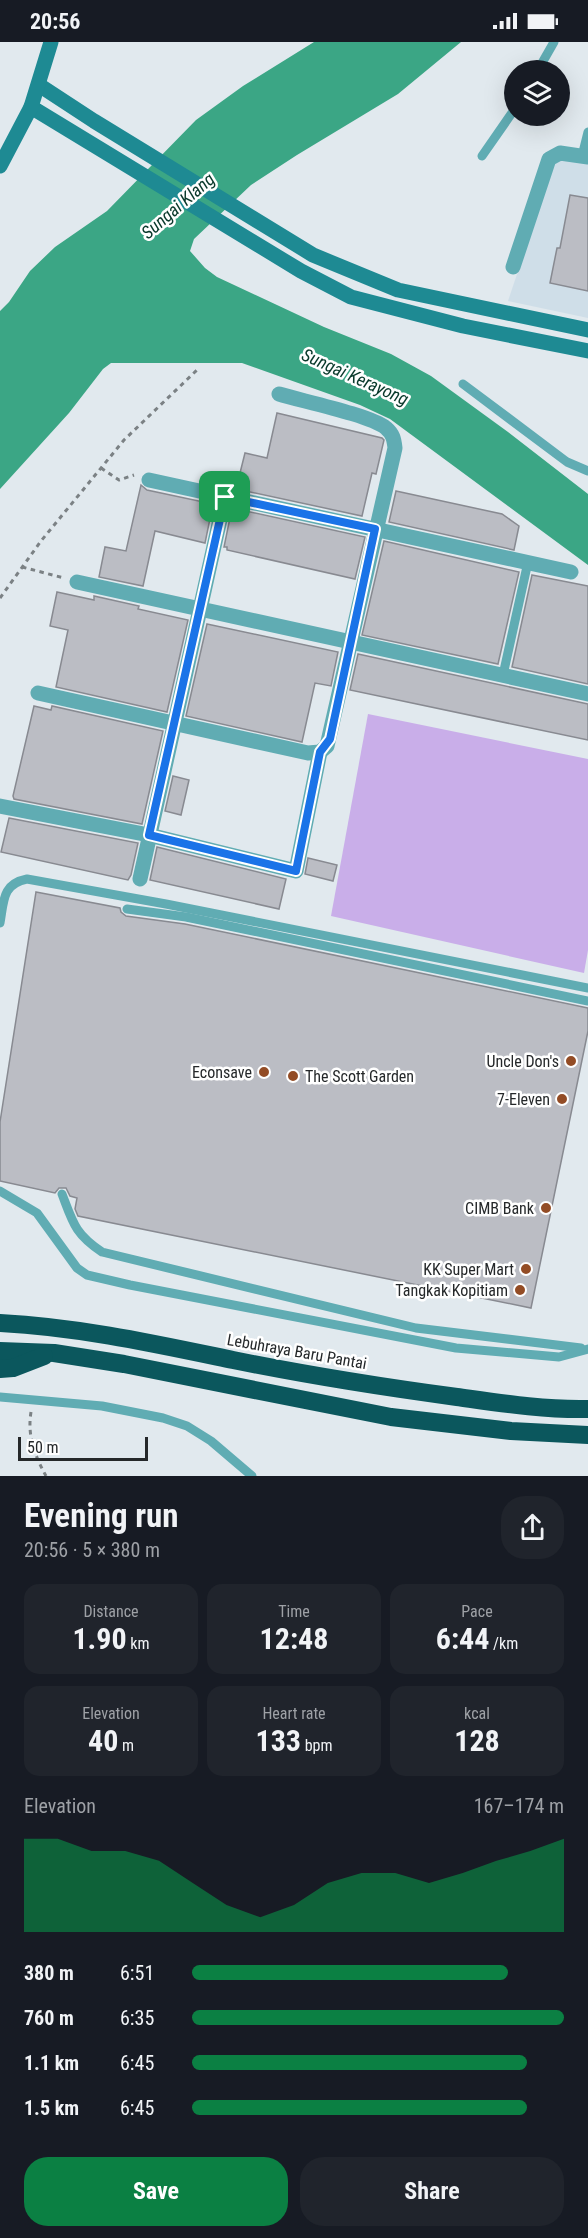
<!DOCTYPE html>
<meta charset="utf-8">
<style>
:root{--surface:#171b24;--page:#20242c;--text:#f1f3f6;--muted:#9ea1a6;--accent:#0b8043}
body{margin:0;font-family:"Roboto Condensed",sans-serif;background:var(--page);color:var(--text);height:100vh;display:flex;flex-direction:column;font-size:22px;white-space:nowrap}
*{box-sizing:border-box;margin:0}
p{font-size:20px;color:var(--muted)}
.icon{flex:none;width:33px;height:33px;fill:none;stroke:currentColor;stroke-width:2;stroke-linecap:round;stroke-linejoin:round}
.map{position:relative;height:1434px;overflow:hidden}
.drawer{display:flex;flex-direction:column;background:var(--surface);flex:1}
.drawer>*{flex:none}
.buttons{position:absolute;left:504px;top:18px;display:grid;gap:12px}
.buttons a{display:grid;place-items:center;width:66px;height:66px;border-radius:50%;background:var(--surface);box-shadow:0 6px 24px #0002;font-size:30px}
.scale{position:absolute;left:18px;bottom:15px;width:130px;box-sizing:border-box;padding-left:6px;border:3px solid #25282a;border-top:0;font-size:16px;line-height:21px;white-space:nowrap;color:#25282a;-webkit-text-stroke:4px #fff;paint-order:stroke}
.pin{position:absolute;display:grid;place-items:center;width:51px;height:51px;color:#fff;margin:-26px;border-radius:12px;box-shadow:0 3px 9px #0006}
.round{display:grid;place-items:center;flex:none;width:63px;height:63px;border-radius:24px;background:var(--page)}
.summary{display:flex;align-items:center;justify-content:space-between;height:102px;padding:0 24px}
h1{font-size:33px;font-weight:700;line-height:45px}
.figures{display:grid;grid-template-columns:repeat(3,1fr);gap:9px;height:102px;padding:6px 24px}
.figures div{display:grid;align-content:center;border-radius:15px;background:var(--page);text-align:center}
.figures b{font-size:30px;font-weight:700}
.figures small{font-size:16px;font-weight:400}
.figures p{font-size:16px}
.chart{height:168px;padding:12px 24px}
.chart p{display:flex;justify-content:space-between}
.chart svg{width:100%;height:108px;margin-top:6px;fill:var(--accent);opacity:.7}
.action{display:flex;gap:12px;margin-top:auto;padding:12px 24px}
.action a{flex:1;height:69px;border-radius:24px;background:var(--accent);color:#fff;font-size:24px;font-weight:700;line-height:69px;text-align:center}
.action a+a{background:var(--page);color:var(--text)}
ul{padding:0 24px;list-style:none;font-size:20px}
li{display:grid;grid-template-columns:96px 72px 1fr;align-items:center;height:45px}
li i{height:15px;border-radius:8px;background:var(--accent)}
.status{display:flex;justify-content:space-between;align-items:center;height:42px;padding:0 30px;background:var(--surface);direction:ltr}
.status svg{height:16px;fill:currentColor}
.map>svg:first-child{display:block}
</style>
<div class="status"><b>20:56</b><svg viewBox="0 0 49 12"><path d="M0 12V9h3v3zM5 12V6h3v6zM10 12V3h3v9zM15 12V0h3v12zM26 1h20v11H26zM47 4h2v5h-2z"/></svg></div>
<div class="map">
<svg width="588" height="1434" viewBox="0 0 588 1434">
<rect width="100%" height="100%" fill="#e1e9ee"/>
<!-- built -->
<polygon fill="#cfdee8" points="562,116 588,122 588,276 508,259 554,122"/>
<!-- green -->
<polygon fill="#c9aee9" points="368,672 588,717 588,908 584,931 331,874"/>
<!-- water -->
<polygon fill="#3ba685" points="314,0 461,0 398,52 297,113 251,143 194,197 190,209 205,226 217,235 324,285 391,312 431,334 508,390 588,452 588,523 390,377 360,363 242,321 111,321 103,327 69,371 0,447 0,269 9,260 30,229 55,205 107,169 196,78 243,44"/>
<!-- building -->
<g fill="#bbbdc4" stroke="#888a91" stroke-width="1.5">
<polygon points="570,153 588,156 588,249 550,241 557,206 560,206"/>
<polygon points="277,371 382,396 384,398 376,432 372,431 362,474 236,447 245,411 267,416"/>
<polygon points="141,443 147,448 213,462 205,501 155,489 143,544 99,535 105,505 126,509"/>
<polygon points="396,449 502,472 519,484 514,508 389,480"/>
<polygon points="232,466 365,495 355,537 227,508 227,505 224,505"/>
<polygon points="384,499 519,530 498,622 362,593"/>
<polygon points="532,533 588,544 588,642 512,625"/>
<polygon points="57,550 94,558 94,554 139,564 138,567 188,578 167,670 56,645 68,588 50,584"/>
<polygon points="207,582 338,610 331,644 315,641 302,700 186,674"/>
<polygon points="358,612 588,662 588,698 350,648"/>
<polygon points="34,664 51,668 52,664 163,689 142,782 14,757 13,754"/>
<polygon points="173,734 189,738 181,773 165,769"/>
<polygon points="9,776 138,801 131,833 128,838 1,810"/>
<polygon points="157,805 286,837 279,867 150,838"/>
<polygon points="308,816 337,823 333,839 305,832"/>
<polygon points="36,850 120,866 121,870 126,874 185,882 588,966 588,989 531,1266 78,1174 75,1167 77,1156 70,1154 66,1146 59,1146 55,1151 0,1139 0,1080"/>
</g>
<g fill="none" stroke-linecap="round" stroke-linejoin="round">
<!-- path -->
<g stroke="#7b8184" stroke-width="3" stroke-dasharray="4.5 4.5" stroke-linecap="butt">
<polyline points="101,426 119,438 134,433"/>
<polyline points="22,525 64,536"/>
<polyline points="0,556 41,499 124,398 198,327"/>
<path d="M 31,1370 C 27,1394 35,1414 46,1434"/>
</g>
<!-- lane -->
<g stroke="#60acb3" stroke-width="9">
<polyline points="538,28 554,0"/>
<polyline points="482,114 514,68"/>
<polyline points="582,114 588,90"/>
<polyline points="463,342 567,420 588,429"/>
<polyline points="503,633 528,520"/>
<polyline points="127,867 186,875 588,959"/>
<path d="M 0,881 C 4,859 2,842 27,837 L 166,862 L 588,946"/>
<polyline points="0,1149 37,1171 77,1226 87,1233 130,1243 456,1306 559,1315 588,1307"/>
<path d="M 62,1152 C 73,1181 75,1192 102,1210 L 416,1286 L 581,1306"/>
<polyline points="0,1355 102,1364 163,1376 187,1384 211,1399 252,1434"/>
</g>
<!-- street -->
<g stroke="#60acb3" stroke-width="15">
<polyline points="513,225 549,117 560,111 588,115"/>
<polyline points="149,438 571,530"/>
<polyline points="77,540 588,652"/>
<path d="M 38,651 L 308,711 L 320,710 L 327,704 L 395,406 C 394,397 393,392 386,386 C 370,373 302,359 279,352"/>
<polyline points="0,764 149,793 296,829 320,710"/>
<polyline points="140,837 225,455"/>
</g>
<!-- secondary -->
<g stroke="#1e8a93" stroke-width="15">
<polyline points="39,43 94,79 313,213 398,248 588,288"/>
<polyline points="31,65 301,229 351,255 463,284 588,309"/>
<polyline points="0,124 31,65 51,0"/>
</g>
<!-- highway -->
<g stroke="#0b575d" stroke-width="18">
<path d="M 0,1281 C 79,1285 156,1302 233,1318 C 307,1333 382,1345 457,1355 C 500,1361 544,1368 588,1367"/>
<polyline points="0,1309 54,1311 124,1322 391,1375 511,1389 588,1393"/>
<polyline points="0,1327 13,1326 44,1314"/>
</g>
</g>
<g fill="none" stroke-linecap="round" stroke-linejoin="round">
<defs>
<polygon id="route" points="225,455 375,487 330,697 320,710 296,829 149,793"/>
</defs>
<!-- route casing -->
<use href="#route" stroke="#fff" stroke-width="12"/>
<!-- route -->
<use href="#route" stroke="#1a73e8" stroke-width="8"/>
</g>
<!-- markers -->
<g fill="#934c25" stroke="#fff" stroke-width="2">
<circle cx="571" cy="1019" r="6"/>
<circle cx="264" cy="1030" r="6"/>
<circle cx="293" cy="1034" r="6"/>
<circle cx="562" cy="1057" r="6"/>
<circle cx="546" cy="1166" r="6"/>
<circle cx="526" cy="1227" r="6"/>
<circle cx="520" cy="1248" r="6"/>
</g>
<g text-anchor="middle" stroke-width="5" stroke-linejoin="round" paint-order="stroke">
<!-- poi labels -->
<g font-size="16" fill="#25282a" stroke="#fff" text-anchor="end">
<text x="559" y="1025">Uncle Don's</text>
<text x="252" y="1036">Econsave</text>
<text x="305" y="1040" text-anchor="start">The Scott Garden</text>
<text x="550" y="1063">7-Eleven</text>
<text x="534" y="1172">CIMB Bank</text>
<text x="514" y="1233">KK Super Mart</text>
<text x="508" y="1254">Tangkak Kopitiam</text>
</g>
<!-- street labels -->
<g font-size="16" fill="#25282a" stroke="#fff">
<text transform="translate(297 1309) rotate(10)" y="6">Lebuhraya Baru Pantai</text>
</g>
<!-- water labels -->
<g font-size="18" font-style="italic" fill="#09392b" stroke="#fff">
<text transform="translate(178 164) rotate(-41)" y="6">Sungai Klang</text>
<text transform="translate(355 335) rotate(24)" y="6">Sungai Kerayong</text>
</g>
</g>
</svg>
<div class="buttons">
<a><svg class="icon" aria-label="layers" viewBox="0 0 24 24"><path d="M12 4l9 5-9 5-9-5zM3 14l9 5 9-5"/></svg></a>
</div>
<div class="scale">50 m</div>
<div class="pin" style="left:225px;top:455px;background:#1e9e55"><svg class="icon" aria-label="arrive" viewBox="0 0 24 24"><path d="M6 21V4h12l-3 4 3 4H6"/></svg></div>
</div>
<section class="drawer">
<div class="summary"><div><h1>Evening run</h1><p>20:56 · 5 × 380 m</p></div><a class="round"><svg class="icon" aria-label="share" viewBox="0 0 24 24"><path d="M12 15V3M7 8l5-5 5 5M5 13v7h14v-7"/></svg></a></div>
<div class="figures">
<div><p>Distance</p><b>1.90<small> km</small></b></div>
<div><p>Time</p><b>12:48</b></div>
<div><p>Pace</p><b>6:44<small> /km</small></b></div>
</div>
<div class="figures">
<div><p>Elevation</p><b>40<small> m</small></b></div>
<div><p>Heart rate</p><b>133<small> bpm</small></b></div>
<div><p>kcal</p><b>128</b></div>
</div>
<div class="chart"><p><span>Elevation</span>167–174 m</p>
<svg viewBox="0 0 160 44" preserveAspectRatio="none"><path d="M0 44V6L10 6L20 11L30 11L40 15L50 24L60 33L70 38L80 33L90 24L100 20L110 20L120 24L130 20L140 15L150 11L160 6V44z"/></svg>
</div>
<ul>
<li><b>380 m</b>6:51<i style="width:85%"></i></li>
<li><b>760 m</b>6:35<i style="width:100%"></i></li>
<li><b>1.1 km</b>6:45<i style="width:90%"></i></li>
<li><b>1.5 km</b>6:45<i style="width:90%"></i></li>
</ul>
<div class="action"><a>Save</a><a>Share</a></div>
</section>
